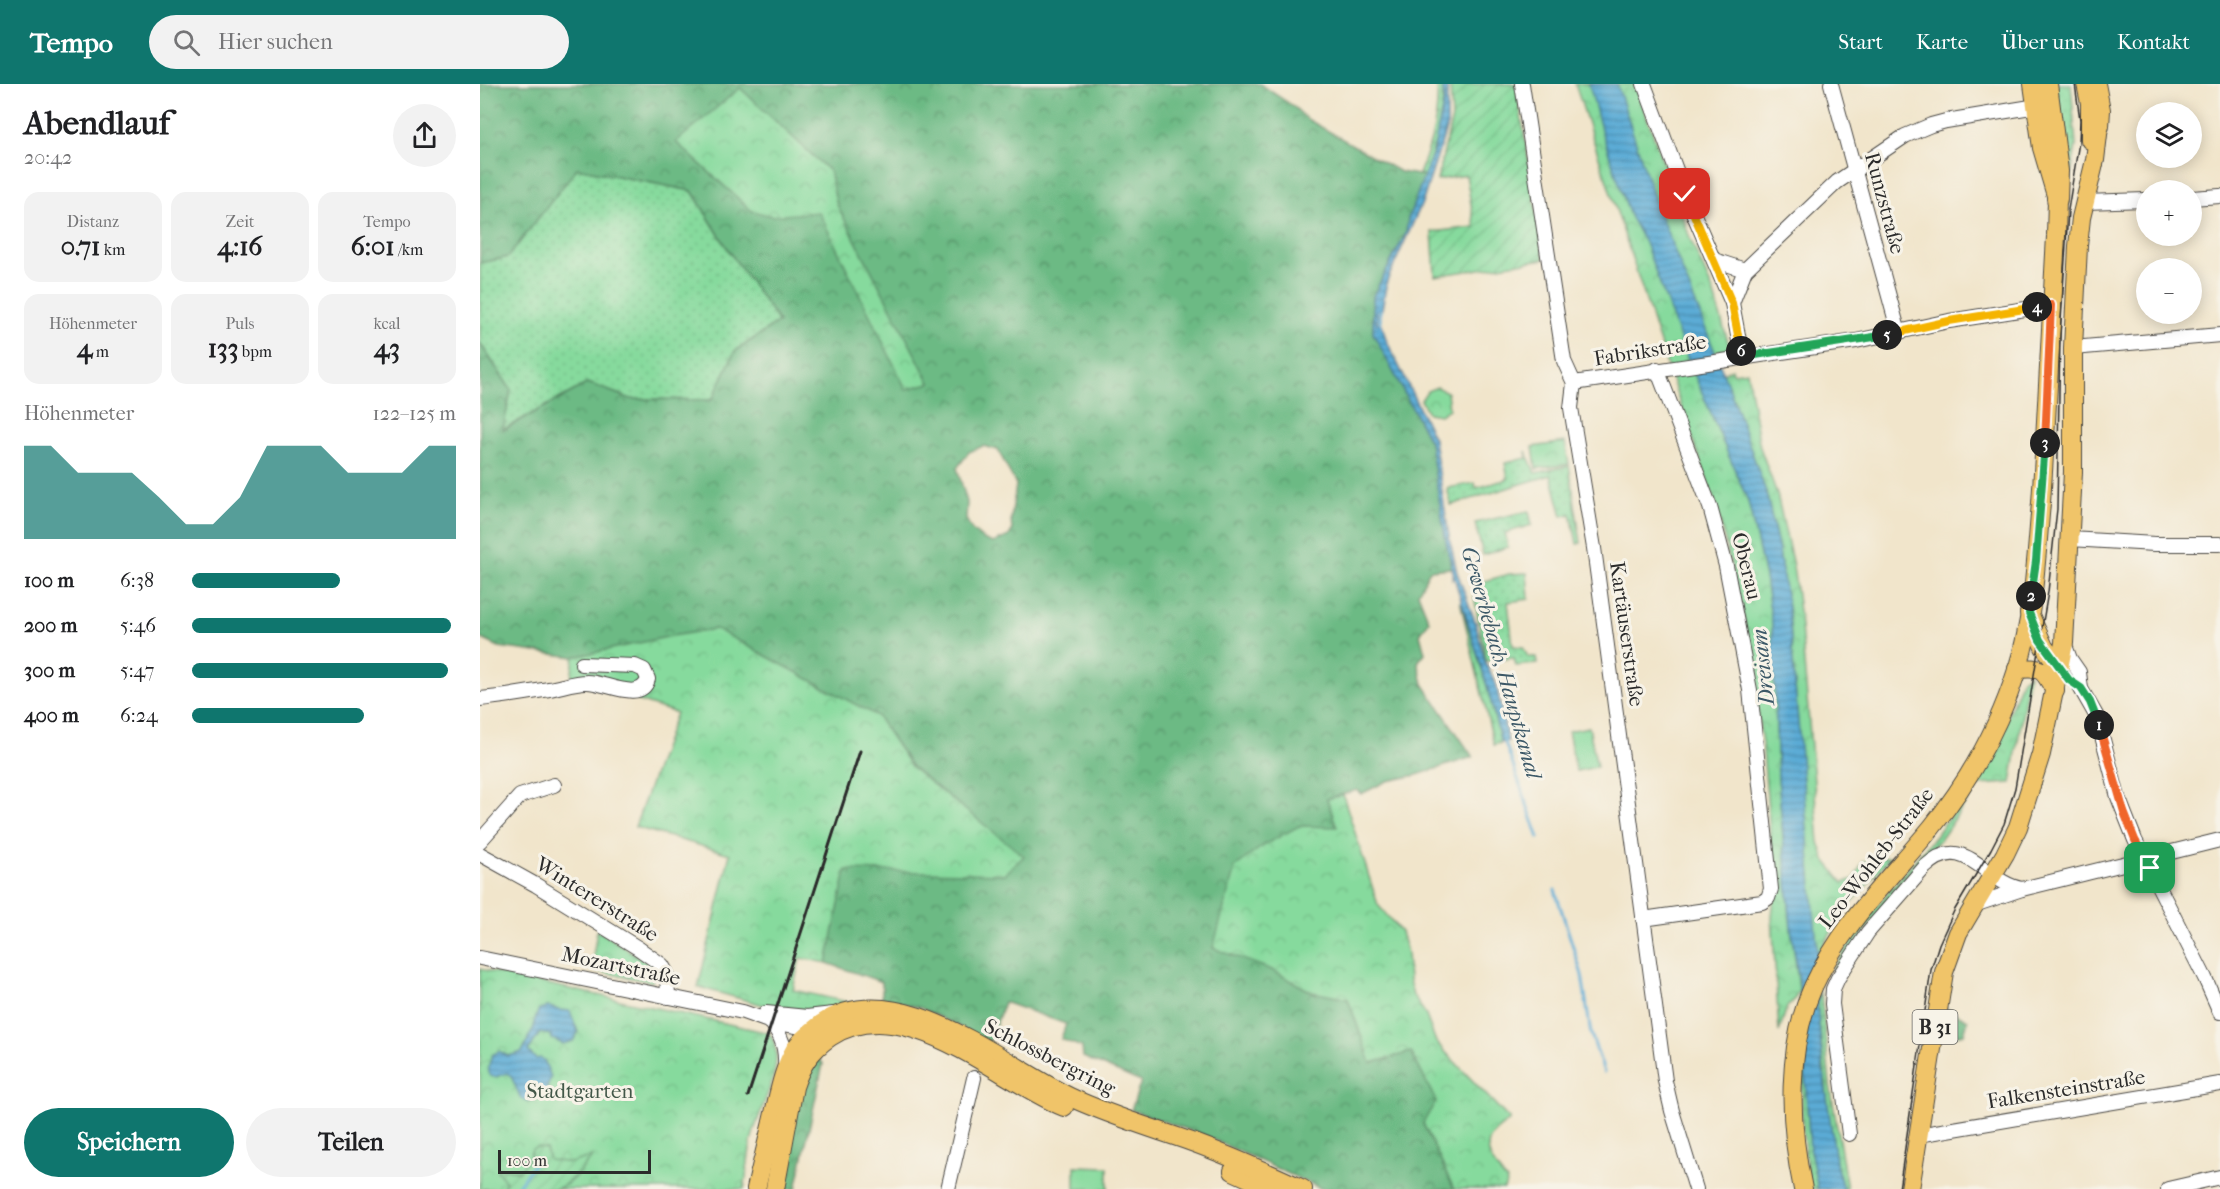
<!DOCTYPE html>
<html lang="de">
<meta charset="utf-8">
<style>
:root{--surface:#fff;--page:#f2f2f2;--text:#202124;--muted:#757577;--accent:#0f766e}
body{margin:0;font-family:"IM FELL French Canon",serif;background:var(--page);color:var(--text);height:100vh;display:flex;flex-direction:column;font-size:22px;white-space:nowrap}
*{box-sizing:border-box;margin:0}
p{font-size:20px;color:var(--muted)}
.icon{flex:none;width:33px;height:33px;fill:none;stroke:currentColor;stroke-width:2;stroke-linecap:round;stroke-linejoin:round}
.map{position:relative;flex:1;overflow:hidden}
.drawer{display:flex;flex-direction:column;background:var(--surface);width:480px}
.drawer>*{flex:none}
.buttons{position:absolute;left:1656px;top:18px;display:grid;gap:12px}
.buttons a{display:grid;place-items:center;width:66px;height:66px;border-radius:50%;background:var(--surface);box-shadow:0 3px 15px #0003;font-size:30px}
.scale{position:absolute;left:18px;bottom:15px;width:153px;box-sizing:border-box;padding-left:6px;border:3px solid #2b2b2b;border-top:0;font-size:16px;line-height:21px;white-space:nowrap;color:#2b2b2b;-webkit-text-stroke:4px #f7f3e8;paint-order:stroke}
.pin{position:absolute;display:grid;place-items:center;width:51px;height:51px;color:#fff;margin:-26px;border-radius:12px;box-shadow:0 3px 9px #0006}
.km{position:absolute;width:30px;height:30px;margin:-15px;border-radius:50%;background:#222;color:#fff;font-size:16px;line-height:30px;text-align:center}
.round{display:grid;place-items:center;flex:none;width:63px;height:63px;border-radius:32px;background:var(--page)}
.summary{display:flex;align-items:center;justify-content:space-between;height:102px;padding:0 24px}
h1{font-size:33px;font-weight:700;line-height:45px}
.metrics{display:grid;grid-template-columns:repeat(3,1fr);gap:9px;height:102px;padding:6px 24px}
.metrics div{display:grid;align-content:center;border-radius:15px;background:var(--page);text-align:center}
.metrics b{font-size:26px;font-weight:700}
.metrics small{font-size:16px;font-weight:400}
.metrics p{font-size:16px}
.chart{height:168px;padding:12px 24px}
.chart p{display:flex;justify-content:space-between}
.chart svg{width:100%;height:108px;margin-top:6px;fill:var(--accent);opacity:.7}
.button{display:flex;gap:12px;margin-top:auto;padding:12px 24px}
.button a{flex:1;height:69px;border-radius:36px;background:var(--accent);color:#fff;font-size:24px;font-weight:700;line-height:69px;text-align:center}
.button a+a{background:var(--page);color:var(--text)}
ul{padding:0 24px;list-style:none;font-size:20px}
li{display:grid;grid-template-columns:96px 72px 1fr;align-items:center;height:45px}
li i{height:15px;border-radius:8px;background:var(--accent)}
header{display:flex;align-items:center;gap:36px;box-sizing:border-box;height:84px;padding:0 30px;background:var(--accent);color:#fff}
header strong{font-size:28px}
nav{display:flex;gap:33px;margin-inline-start:auto;font-size:21px}
.search{width:420px;height:54px;background:var(--page);display:flex;align-items:center;gap:15px;box-sizing:border-box;padding:0 21px;border-radius:33px;color:var(--muted);font-size:22px}
main{display:flex;flex:1;min-height:0}
.map>svg:first-child{display:block}
</style>
<header>
<strong>Tempo</strong>
<div class="search"><svg class="icon" aria-label="search" viewBox="0 0 24 24"><circle cx="10" cy="10" r="6"/><path d="M15 15l6 6"/></svg>Hier suchen</div>
<nav><a>Start</a><a>Karte</a><a>Über uns</a><a>Kontakt</a></nav>
</header>
<main>
<section class="drawer">
<div class="summary"><div><h1>Abendlauf</h1><p>20:42</p></div><a class="round"><svg class="icon" aria-label="share" viewBox="0 0 24 24"><path d="M12 15V3M7 8l5-5 5 5M5 13v7h14v-7"/></svg></a></div>
<div class="metrics">
<div><p>Distanz</p><b>0.71<small> km</small></b></div>
<div><p>Zeit</p><b>4:16</b></div>
<div><p>Tempo</p><b>6:01<small> /km</small></b></div>
</div>
<div class="metrics">
<div><p>Höhenmeter</p><b>4<small> m</small></b></div>
<div><p>Puls</p><b>133<small> bpm</small></b></div>
<div><p>kcal</p><b>43</b></div>
</div>
<div class="chart"><p><span>Höhenmeter</span>122–125 m</p>
<svg viewBox="0 0 160 44" preserveAspectRatio="none"><path d="M0 44V6L10 6L20 17L30 17L40 17L50 27L60 38L70 38L80 27L90 6L100 6L110 6L120 17L130 17L140 17L150 6L160 6V44z"/></svg>
</div>
<ul>
<li><b>100 m</b>6:38<i style="width:56%"></i></li>
<li><b>200 m</b>5:46<i style="width:98%"></i></li>
<li><b>300 m</b>5:47<i style="width:97%"></i></li>
<li><b>400 m</b>6:24<i style="width:65%"></i></li>
</ul>
<div class="button"><a>Speichern</a><a>Teilen</a></div>
</section>
<div class="map">
<svg width="1740" height="1105" viewBox="0 0 1740 1105">
<defs>
<pattern id="grass-dots" width="8" height="8" patternUnits="userSpaceOnUse" patternTransform="scale(1.5)"><rect width="8" height="8" fill="#86da9d"/><path d="M2 2h.1M6 6h.1" fill="none" stroke="#74bb87" stroke-width="1.8" stroke-linecap="round"/></pattern>
<pattern id="forest-crowns" width="20" height="18" patternUnits="userSpaceOnUse" patternTransform="scale(1.5)"><rect width="20" height="18" fill="#6cba84"/><path d="M2 6a3 3 0 1 1 6 0M12 15a3 3 0 1 1 6 0" fill="none" stroke="#59976c"/></pattern>
<pattern id="park-crowns" width="20" height="18" patternUnits="userSpaceOnUse" patternTransform="scale(1.5)"><rect width="20" height="18" fill="#86da9d"/><path d="M2 6a3 3 0 1 1 6 0M12 15a3 3 0 1 1 6 0" fill="none" stroke="#74bb87"/></pattern>
<pattern id="garden-furrows" width="10" height="10" patternUnits="userSpaceOnUse" patternTransform="scale(1.5)"><rect width="10" height="10" fill="#86da9d"/><path d="M-1 1l2-2M0 10L10 0M9 11l2-2" fill="none" stroke="#74bb87"/></pattern>
<pattern id="water-rules" width="6" height="5" patternUnits="userSpaceOnUse" patternTransform="scale(1.5)"><rect width="6" height="5" fill="#5bacd6"/><path d="M0 2.5h6" fill="none" stroke="#4b8cae"/></pattern>
</defs>
<rect width="100%" height="100%" fill="#f7f3e8"/>
<filter id="ink" filterUnits="userSpaceOnUse"><feTurbulence type="fractalNoise" baseFrequency=".0167" numOctaves="2"/><feDisplacementMap in="SourceGraphic" scale="12" xChannelSelector="R" yChannelSelector="G"/><feConvolveMatrix kernelMatrix="1 2 1 2 8 2 1 2 1" color-interpolation-filters="sRGB"/></filter>
<filter id="wash" filterUnits="userSpaceOnUse"><feTurbulence type="fractalNoise" baseFrequency=".008" numOctaves="4" result="noise"/><feDisplacementMap in="SourceGraphic" scale="24" xChannelSelector="R" yChannelSelector="G"/><feGaussianBlur stdDeviation="1.35" result="paint"/><feColorMatrix in="noise" values="0 0 0 0 0 0 0 0 0 0 0 0 0 0 0 0 0 1.4 0 .05"/><feComposite in="paint" operator="in"/></filter>
<g filter="url(#wash)">
<rect width="100%" height="100%" fill="#f1e5cb"/>
<!-- grass -->
<g fill="url(#grass-dots)" stroke="#588264" stroke-width="1.5">
<path d="M 957,0 L 962,0 C 966,31 954,63 945,92 L 939,90 C 951,62 959,30 957,0 Z"/>
<polygon points="1574,0 1591,0 1596,62 1585,123"/>
<polygon points="97,84 212,107 251,170 299,238 255,267 233,316 151,315 108,299 22,346 31,306 0,259 0,179 28,173"/>
<polygon points="1046,367 1055,389 1089,382 1101,459 1097,460 1091,430 1082,432 1071,391 971,421 967,404 995,399 996,404 1028,395 1025,379 1047,374"/>
<polygon points="1049,427 1052,441 1025,449 1028,463 1003,471 995,439"/>
<polygon points="1047,489 1049,515 1028,518 1033,562 1043,563 1048,573 1056,573 1057,580 1036,582 1034,574 1006,577 994,512 1001,509 998,499 1029,490"/>
<polygon points="980,517 1007,602 1021,659 1014,661"/>
<polygon points="1495,698 1498,701 1463,752 1422,798 1355,888 1352,886 1382,840 1457,750"/>
<polygon points="1341,909 1350,1001 1367,1105 1363,1105 1357,1084 1350,1039 1338,929 1338,914"/>
<path d="M 1323,968 L 1330,1065 L 1338,1105 L 1331,1105 C 1321,1058 1320,1015 1323,968 Z"/>
</g>
<!-- forest -->
<g fill="url(#forest-crowns)" stroke="#4c7258" stroke-width="1.5" fill-rule="evenodd">
<path d="M 0,0 L 780,0 L 813,22 L 827,35 L 920,88 L 945,92 L 928,135 L 926,149 L 893,212 L 893,249 L 950,358 L 971,484 L 950,486 L 938,509 L 949,537 L 940,550 L 945,569 L 938,578 L 943,600 L 993,673 L 937,691 L 907,697 L 881,710 L 877,706 L 847,715 L 857,744 L 819,742 L 739,846 L 733,864 L 792,886 L 832,908 L 868,915 L 891,979 L 931,968 L 956,1017 L 943,1040 L 974,1105 L 842,1105 L 723,1051 L 651,1026 L 661,998 L 603,973 L 602,963 L 581,955 L 586,940 L 524,918 L 510,958 L 441,924 L 402,914 L 402,898 L 347,879 L 366,785 L 525,790 L 543,772 L 432,683 L 397,632 L 236,545 L 192,552 L 94,573 L 19,563 L 0,554 L 0,259 L 31,306 L 23,346 L 108,299 L 151,315 L 232,316 L 255,267 L 299,238 L 251,170 L 212,107 L 97,84 L 28,173 L 0,179 ZM 260,4 L 349,87 L 357,121 L 450,299 L 426,305 L 339,128 L 272,127 L 197,59 ZM 503,362 L 518,366 L 536,401 L 531,435 L 532,447 L 529,452 L 513,459 L 503,455 L 492,446 L 486,435 L 487,418 L 477,384 L 489,368 Z"/>
<polygon points="1466,924 1488,936 1484,950 1463,954"/>
<polygon points="337,971 343,980 316,1105 299,1105 319,1002"/>
</g>
<!-- park -->
<g fill="url(#park-crowns)" stroke="#588264" stroke-width="1.5">
<polygon points="1095,0 1155,0 1211,157 1233,207 1250,265 1207,273 1268,417 1285,493 1292,539 1298,694 1311,844 1319,905 1315,915 1307,923 1299,948 1292,832 1295,806 1283,667 1265,538 1236,421 1192,296"/>
<polygon points="260,4 349,87 357,121 450,299 426,305 339,128 292,132 272,127 196,58"/>
<polygon points="1252,285 1253,289 1267,287 1280,363 1297,410 1313,482 1321,542 1339,758 1345,776 1363,799 1374,795 1383,778 1398,773 1410,773 1365,827 1337,871 1309,530 1298,462 1286,408 1243,289"/>
<polygon points="957,303 967,308 969,325 960,331 948,329 941,316 947,307"/>
<polygon points="1085,358 1089,380 1056,385 1053,363"/>
<polygon points="236,545 397,632 432,684 544,772 525,790 366,786 347,879 320,874 313,906 372,919 340,927 290,923 218,903 250,770 155,743 196,629 91,595 94,573 192,552"/>
<polygon points="1549,590 1531,699 1498,701 1495,698 1519,655 1542,595"/>
<path d="M 863,711 L 898,821 L 921,848 L 927,869 L 929,896 L 933,912 L 945,929 L 956,958 L 1030,1036 C 1024,1041 1014,1047 1011,1053 C 1001,1068 1018,1086 1027,1097 L 1024,1105 L 974,1105 L 943,1039 L 956,1017 L 931,968 L 891,979 L 868,915 L 832,908 L 792,886 L 733,864 L 755,783 L 784,761 L 819,742 L 857,743 L 847,715 Z"/>
<polygon points="117,846 172,881 175,892 172,898 111,886"/>
<path d="M 0,885 L 289,949 C 311,978 276,1027 271,1059 C 268,1074 267,1090 264,1105 L 0,1105 Z"/>
</g>
<!-- garden -->
<g fill="url(#garden-furrows)" stroke="#588264" stroke-width="1.5">
<polygon points="970,0 1036,0 1064,175 955,192 952,148 995,143 986,91 957,96 972,34"/>
<path d="M 57,1063 L 66,1065 L 69,1076 L 91,1079 L 113,1072 C 102,1085 92,1100 75,1105 L 22,1105 L 26,1098 L 17,1087 L 19,1084 L 39,1087 L 49,1075 L 52,1065 Z"/>
</g>
<!-- pitch -->
<g fill="#86da9d" stroke="#588264" stroke-width="1.5">
<polygon points="1109,643 1117,683 1096,687 1088,647"/>
<polygon points="595,1082 628,1083 628,1105 595,1105"/>
</g>
<!-- water -->
<g fill="url(#water-rules)" stroke="#436c80" stroke-width="1.5">
<polygon points="962,0 967,0 967,42 943,117 907,197 902,225 897,225 897,240 902,240 906,255 954,355 969,452 977,488 996,540 1005,578 1016,600 1028,657 1021,659 1007,602 974,493 972,496 973,488 965,453 950,358 893,249 893,212 926,149 928,135 954,65 964,14"/>
<polygon points="1109,0 1137,0 1176,120 1250,306 1286,408 1298,462 1309,530 1337,862 1338,929 1343,985 1357,1084 1363,1105 1338,1105 1330,1065 1319,899 1311,844 1298,694 1292,539 1285,493 1268,417 1205,268 1165,159 1150,132 1122,49"/>
<polygon points="69,923 79,926 90,927 98,948 93,957 83,960 72,955 71,951 60,949 48,967 56,975 60,974 64,976 71,993 64,1012 48,1017 41,1015 31,992 27,989 15,993 10,992 8,984 12,971 19,967 28,972 42,968 54,943 54,938 59,925"/>
</g>
<g fill="none" stroke-linecap="round" stroke-linejoin="round">
<!-- stream -->
<g stroke="#5bacd6" stroke-width="3">
<polyline points="900,244 900,221"/>
<polyline points="1024,656 1059,754"/>
<polyline points="1075,806 1102,891 1111,950 1124,988"/>
<polyline points="36,1105 57,1075"/>
</g>
</g>
</g>
<g filter="url(#ink)">
<g fill="none" stroke-linecap="round" stroke-linejoin="round">
<defs>
<g id="minor">
<polyline points="1042,0 1084,277 1094,299 1091,324 1114,464 1185,997 1192,1027 1216,1105"/>
<polyline points="1164,0 1205,110 1252,219 1262,273"/>
<polyline points="1351,0 1419,249"/>
<polyline points="1712,114 1740,112"/>
<polyline points="1604,118 1666,116"/>
<polyline points="1234,176 1265,186"/>
<polyline points="1252,219 1265,186 1357,98 1425,52 1451,41 1466,37 1557,22"/>
<polyline points="1593,264 1740,251"/>
<polyline points="1094,299 1376,257 1469,237 1571,221"/>
<polyline points="1590,455 1675,460 1740,460"/>
<polyline points="1584,559 1590,575 1599,588 1601,605 1617,633 1638,713 1655,756 1725,894 1740,928"/>
<path d="M 0,615 C 23,613 46,609 69,605 C 81,603 94,598 106,598 C 124,597 161,620 168,595 L 164,586 L 155,582 L 102,580"/>
<polyline points="0,757 40,712 74,701"/>
<polyline points="0,770 56,801 158,864 182,881 187,890 188,913"/>
<polyline points="1494,821 1542,805 1740,756"/>
<polyline points="1163,835 1282,818 1288,814 1291,805 1270,606 1246,482 1230,423 1177,285"/>
<polyline points="0,874 263,928 291,938 335,945"/>
<polyline points="286,929 327,933 353,930"/>
<path d="M 291,938 C 302,953 306,964 305,983"/>
<path d="M 1369,1050 L 1352,920 L 1353,905 L 1358,894 L 1388,848 L 1445,783 C 1485,746 1503,798 1542,805"/>
<polyline points="1438,1051 1740,1000"/>
<polyline points="468,1105 494,994"/>
<polyline points="1688,1105 1740,1093"/>
</g>
<g id="major">
<polyline points="1606,0 1610,19 1610,56"/>
<polyline points="1549,529 1564,563 1580,583"/>
<path d="M 1537,585 C 1563,583 1563,585 1575,607"/>
<polyline points="753,1087 792,1105"/>
<path d="M 276,1105 C 282,1078 289,1052 295,1025 C 300,1004 304,984 315,965 C 321,955 332,947 341,940 C 417,888 523,981 590,1013 C 628,1031 669,1043 709,1057 C 748,1071 786,1088 823,1105"/>
<path d="M 295,1105 L 314,1003 C 321,981 331,966 350,953 C 423,904 518,996 584,1023"/>
<path d="M 1323,1105 C 1309,1041 1306,964 1333,903 C 1361,841 1409,795 1452,743 C 1489,697 1519,643 1537,586 C 1554,533 1556,474 1561,419 C 1567,330 1571,241 1576,152 L 1577,115 L 1562,64 L 1553,0"/>
<polyline points="1430,1105 1464,888 1478,849 1525,770 1538,743 1561,670 1584,559 1593,388 1593,264 1598,162 1601,134 1615,76 1619,42"/>
</g>
<g id="highway">
<polyline points="1567,0 1578,87 1577,115"/>
<polyline points="1615,0 1620,26 1619,42"/>
</g>
</defs>
<!-- minor casing -->
<use href="#minor" stroke="#494743" stroke-width="16"/>
<!-- major casing -->
<use href="#major" stroke="#494743" stroke-width="20"/>
<!-- highway casing -->
<use href="#highway" stroke="#494743" stroke-width="22"/>
<!-- minor -->
<use href="#minor" stroke="#fff" stroke-width="14"/>
<!-- major -->
<use href="#major" stroke="#f0c469" stroke-width="18"/>
<!-- highway -->
<use href="#highway" stroke="#f0c469" stroke-width="20"/>
<!-- tram -->
<polyline stroke="#2b2b2b" stroke-width="1.5" points="1419,1105 1451,886 1459,860 1474,827 1511,765 1524,740 1535,704 1568,508 1577,425 1580,252 1586,160 1588,126 1599,58 1600,36 1595,0"/>
<!-- rail -->
<polyline stroke="#2b2b2b" stroke-width="3" points="268,1012 380,667"/>
</g>
</g>
<g fill="none" stroke-linecap="round" stroke-linejoin="round" filter="url(#ink)">
<defs>
<polyline id="split-1" points="1619,641 1644,728 1655,756 1670,784"/>
<polyline id="split-2" points="1551,512 1549,529 1560,556 1589,596 1601,604 1610,618 1619,641"/>
<polyline id="split-3" points="1551,512 1556,477 1565,359"/>
<polyline id="split-4" points="1557,223 1571,221 1565,359"/>
<polyline id="split-5" points="1407,251 1469,237 1557,223"/>
<polyline id="split-6" points="1261,267 1262,273 1407,251"/>
<polyline id="split-7" points="1205,110 1252,219 1261,267"/>
</defs>
<!-- split-1 casing -->
<use href="#split-1" stroke="#fff" stroke-width="12"/>
<!-- split-2 casing -->
<use href="#split-2" stroke="#fff" stroke-width="12"/>
<!-- split-3 casing -->
<use href="#split-3" stroke="#fff" stroke-width="12"/>
<!-- split-4 casing -->
<use href="#split-4" stroke="#fff" stroke-width="12"/>
<!-- split-5 casing -->
<use href="#split-5" stroke="#fff" stroke-width="12"/>
<!-- split-6 casing -->
<use href="#split-6" stroke="#fff" stroke-width="12"/>
<!-- split-7 casing -->
<use href="#split-7" stroke="#fff" stroke-width="12"/>
<!-- split-1 -->
<use href="#split-1" stroke="#f0652b" stroke-width="8"/>
<!-- split-2 -->
<use href="#split-2" stroke="#22a559" stroke-width="8"/>
<!-- split-3 -->
<use href="#split-3" stroke="#22a559" stroke-width="8"/>
<!-- split-4 -->
<use href="#split-4" stroke="#f0652b" stroke-width="8"/>
<!-- split-5 -->
<use href="#split-5" stroke="#f5b400" stroke-width="8"/>
<!-- split-6 -->
<use href="#split-6" stroke="#22a559" stroke-width="8"/>
<!-- split-7 -->
<use href="#split-7" stroke="#f5b400" stroke-width="8"/>
</g>
<g text-anchor="middle" stroke-width="6" stroke-linejoin="round" paint-order="stroke">
<!-- shield labels -->
<rect fill="#f7f3e8" stroke="#686764" stroke-width="1.5" x="1432.5" y="926" width="45" height="34" rx="4.5"/>
<g font-size="20" font-weight="bold" fill="#2b2b2b">
<text x="1455" y="950">B 31</text>
</g>
<!-- street labels -->
<g font-size="21" fill="#2b2b2b" stroke="#f7f3e8">
<text transform="translate(1405 119) rotate(75)" y="7">Runzstraße</text>
<text transform="translate(1170 266) rotate(-9)" y="7">Fabrikstraße</text>
<text transform="translate(1267 482) rotate(76)" y="7">Oberau</text>
<text transform="translate(1147 550) rotate(82)" y="7">Kartäuserstraße</text>
<text transform="translate(1396 774) rotate(-52)" y="7">Leo-Wohleb-Straße</text>
<text transform="translate(117 815) rotate(32)" y="7">Wintererstraße</text>
<text transform="translate(141 882) rotate(12)" y="7">Mozartstraße</text>
<text transform="translate(570 973) rotate(27)" y="7">Schlossbergring</text>
<text transform="translate(1586 1005) rotate(-9)" y="7">Falkensteinstraße</text>
</g>
<!-- park labels -->
<g font-size="21" fill="#425748" stroke="#f7f3e8">
<text x="100" y="1014">Stadtgarten</text>
</g>
<!-- water labels -->
<g font-size="22" font-style="italic" fill="#3c5867" stroke="#f7f3e8">
<text transform="translate(1022 578) rotate(74)" y="8">Gewerbebach, Hauptkanal</text>
<text transform="translate(1282 583) rotate(-96)" y="8">Dreisam</text>
</g>
</g>
</svg>
<div class="buttons">
<a><svg class="icon" aria-label="layers" viewBox="0 0 24 24"><path d="M12 4l9 5-9 5-9-5zM3 14l9 5 9-5"/></svg></a>
<a>+</a>
<a>−</a>
</div>
<div class="scale">100 m</div>
<div class="pin" style="left:1670px;top:784px;background:#1e9e55"><svg class="icon" aria-label="arrive" viewBox="0 0 24 24"><path d="M6 21V4h12l-3 4 3 4H6"/></svg></div>
<div class="pin" style="left:1205px;top:110px;background:#d93025"><svg class="icon" aria-label="check" viewBox="0 0 24 24"><path d="M5 12l5 5 9-10"/></svg></div>
<b class="km" style="left:1619px;top:641px">1</b>
<b class="km" style="left:1551px;top:512px">2</b>
<b class="km" style="left:1565px;top:359px">3</b>
<b class="km" style="left:1557px;top:223px">4</b>
<b class="km" style="left:1407px;top:251px">5</b>
<b class="km" style="left:1261px;top:267px">6</b>
</div>
</main>
